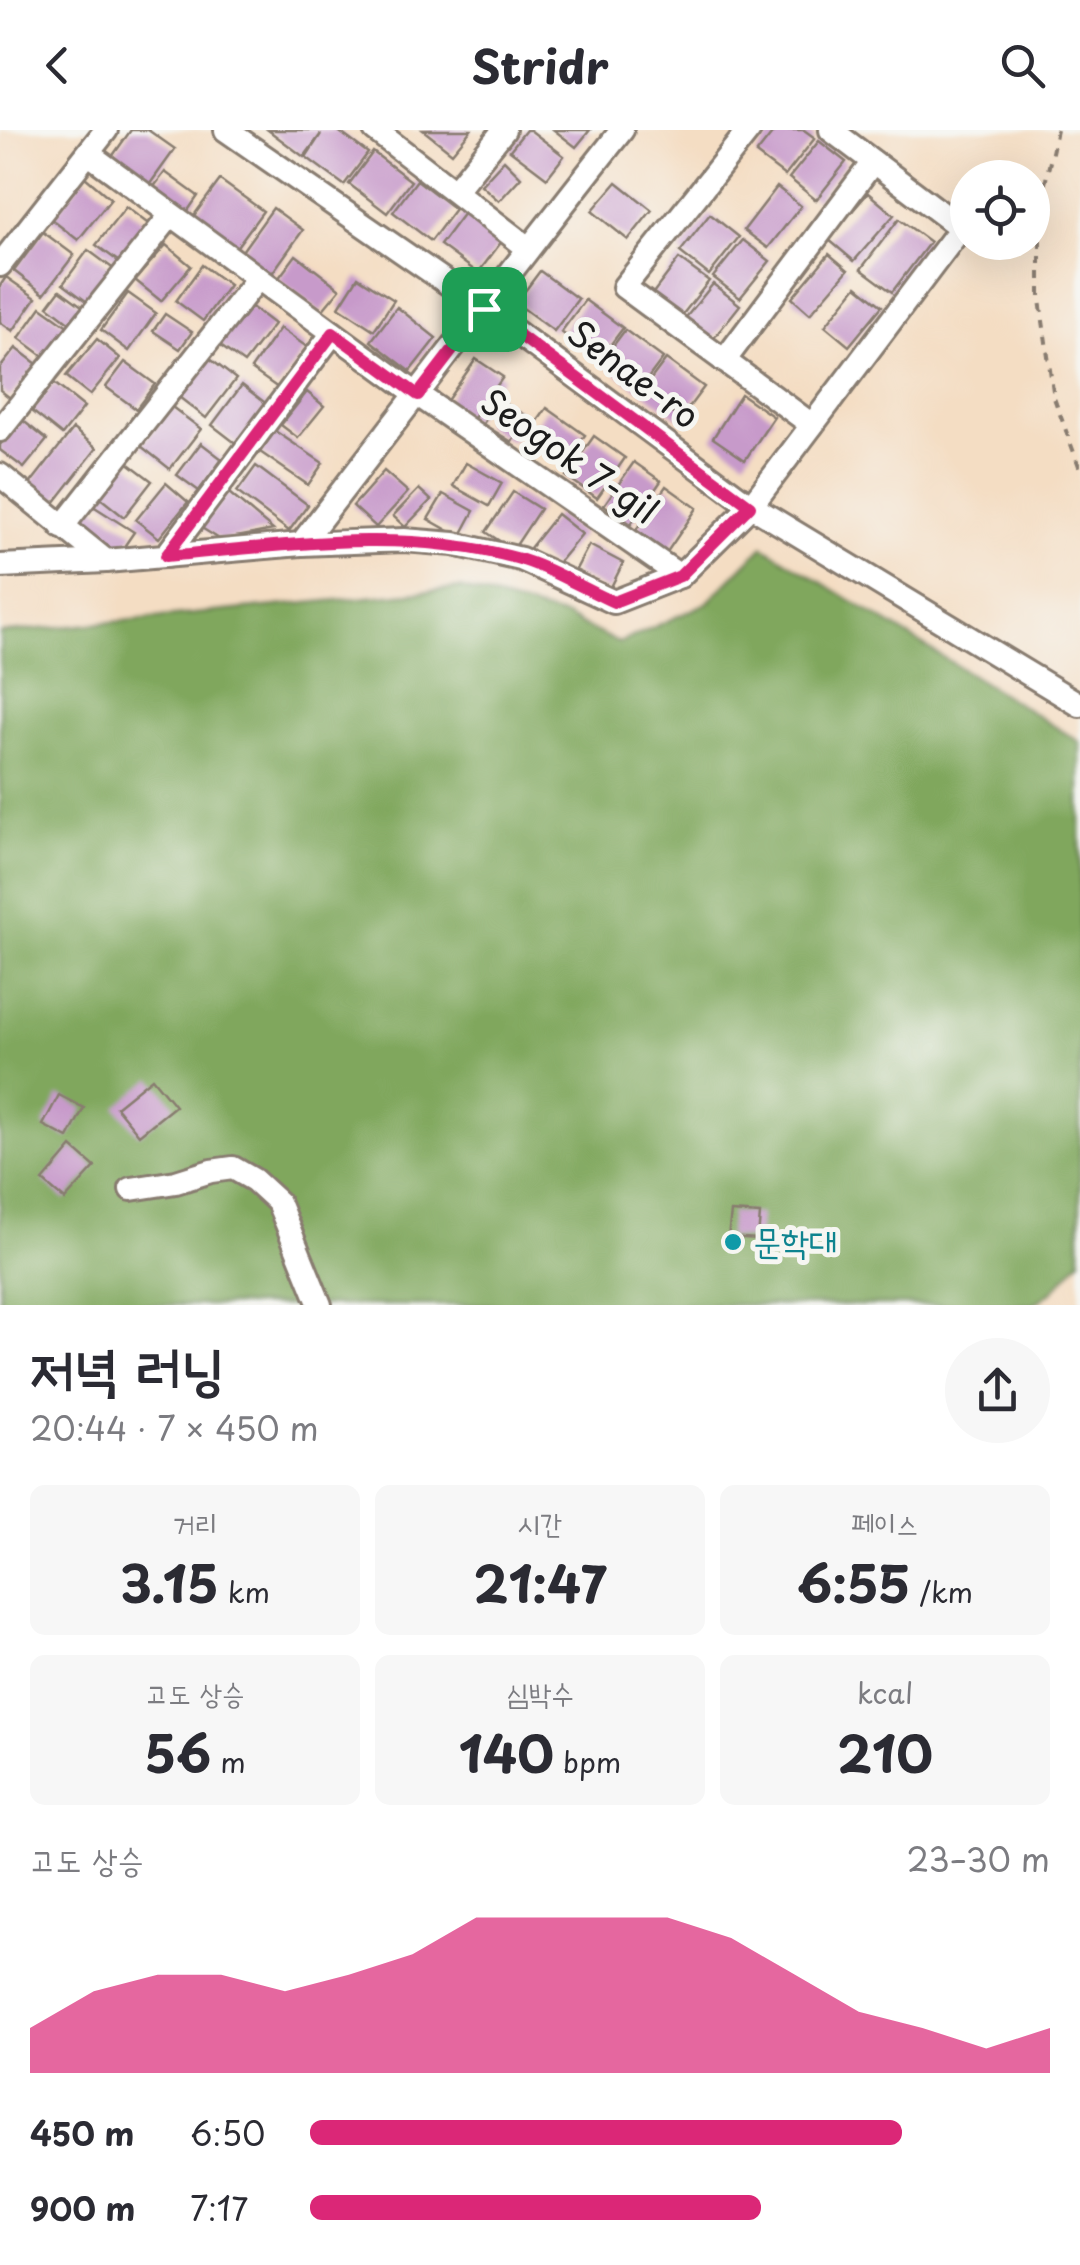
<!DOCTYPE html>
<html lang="ko">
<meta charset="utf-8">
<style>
:root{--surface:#fff;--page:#f7f7f7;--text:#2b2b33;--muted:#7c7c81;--accent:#db2777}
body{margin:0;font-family:"Playpen Sans","Poor Story",sans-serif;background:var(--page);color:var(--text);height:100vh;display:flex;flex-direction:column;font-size:38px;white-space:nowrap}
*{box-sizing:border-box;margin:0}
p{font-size:32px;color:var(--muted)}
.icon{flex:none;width:55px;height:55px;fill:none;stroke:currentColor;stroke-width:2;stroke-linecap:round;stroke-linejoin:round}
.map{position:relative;height:1175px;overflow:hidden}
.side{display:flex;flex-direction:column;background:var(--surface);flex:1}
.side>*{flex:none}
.tools{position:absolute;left:950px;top:30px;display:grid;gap:20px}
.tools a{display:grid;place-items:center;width:100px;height:100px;border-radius:50%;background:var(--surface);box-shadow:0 10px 40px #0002;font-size:50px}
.pin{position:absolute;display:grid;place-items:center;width:85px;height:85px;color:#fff;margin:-42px;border-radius:20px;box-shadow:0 5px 15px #0006}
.round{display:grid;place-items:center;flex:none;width:105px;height:105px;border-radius:52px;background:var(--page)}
.headline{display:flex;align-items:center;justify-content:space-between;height:170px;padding:0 30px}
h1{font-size:55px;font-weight:700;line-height:75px}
.figures{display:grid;grid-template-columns:repeat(3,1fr);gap:15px;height:170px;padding:10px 30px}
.figures div{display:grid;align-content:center;border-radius:15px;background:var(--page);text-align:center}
.figures b{font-size:50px;font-weight:700}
.figures small{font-size:28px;font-weight:400}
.figures p{font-size:28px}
.chart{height:280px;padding:20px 30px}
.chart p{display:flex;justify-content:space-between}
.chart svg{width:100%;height:180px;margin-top:10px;fill:var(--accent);opacity:.7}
ul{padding:0 30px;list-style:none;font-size:32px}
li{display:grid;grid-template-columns:160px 120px 1fr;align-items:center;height:75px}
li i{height:25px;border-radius:12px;background:var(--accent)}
header{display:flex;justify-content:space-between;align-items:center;height:130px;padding:0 30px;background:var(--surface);font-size:45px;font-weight:700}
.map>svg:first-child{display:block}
</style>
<header><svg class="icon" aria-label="back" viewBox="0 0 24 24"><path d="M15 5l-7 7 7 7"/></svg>Stridr<svg class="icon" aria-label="search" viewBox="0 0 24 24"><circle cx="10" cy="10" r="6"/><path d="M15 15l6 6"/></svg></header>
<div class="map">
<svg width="1080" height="1175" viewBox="0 0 1080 1175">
<rect width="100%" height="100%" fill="#f6f6f2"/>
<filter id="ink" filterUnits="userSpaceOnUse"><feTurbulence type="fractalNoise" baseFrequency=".01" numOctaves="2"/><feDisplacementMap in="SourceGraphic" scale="20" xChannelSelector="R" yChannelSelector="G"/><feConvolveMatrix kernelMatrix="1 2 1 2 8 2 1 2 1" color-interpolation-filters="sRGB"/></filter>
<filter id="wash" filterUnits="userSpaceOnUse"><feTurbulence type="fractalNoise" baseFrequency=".0048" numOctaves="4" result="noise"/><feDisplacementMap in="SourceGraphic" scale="40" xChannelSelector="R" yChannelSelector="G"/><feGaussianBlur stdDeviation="2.25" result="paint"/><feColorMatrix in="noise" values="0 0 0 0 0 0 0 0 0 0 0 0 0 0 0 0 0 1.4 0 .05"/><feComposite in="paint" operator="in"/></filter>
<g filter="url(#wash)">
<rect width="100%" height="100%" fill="#f4ddc3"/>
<!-- forest -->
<polygon fill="#80a75d" stroke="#4e623c" stroke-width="2.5" points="763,416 1080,612 1080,1130 1053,1161 1033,1175 0,1175 0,503 460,458 566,487 619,513 707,473"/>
<g id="blocks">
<!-- building -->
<g fill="#c79aca">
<polygon points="131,0 148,0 175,19 147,58 109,31"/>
<polygon points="268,0 337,0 368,23 344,55 306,27 321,4 304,27"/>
<polygon points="423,0 471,0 452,23"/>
<polygon points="526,0 530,0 564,26 547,48 510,20"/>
<polygon points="554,0 590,0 576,17"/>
<polygon points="775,0 804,0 815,8 785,46 756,24"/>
<polygon points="819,11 846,32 816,70 789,48"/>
<polygon points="373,22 411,51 387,83 349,54"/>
<polygon points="504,30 521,47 499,71 481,55"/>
<polygon points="165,42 198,66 187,82 153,58"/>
<polygon points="85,47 111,69 78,110 51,89"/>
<polygon points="220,50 263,81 235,119 192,88"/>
<polygon points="417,50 455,79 431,111 393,82"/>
<polygon points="617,52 652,80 628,110 592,81"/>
<polygon points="777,57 801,76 768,118 744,100"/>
<polygon points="868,63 894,85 854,131 828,109"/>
<polygon points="126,77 151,96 122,134 96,115"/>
<polygon points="273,78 303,100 270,146 240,124"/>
<polygon points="464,83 502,111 478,143 440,115"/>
<polygon points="710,84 739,107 709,145 680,122"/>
<polygon points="899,89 930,112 892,162 861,139"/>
<polygon points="43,102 74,125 44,164 14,141"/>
<polygon points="743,110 770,131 740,168 713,147"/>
<polygon points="166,115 191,136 161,171 135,150"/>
<polygon points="88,120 115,140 90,174 63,154"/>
<polygon points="829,124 848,140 810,184 792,168"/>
<polygon points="296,125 340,159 321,182 278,149"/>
<polygon points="679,129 709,151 679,189 650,167"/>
<polygon points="202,135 229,155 203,191 176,171"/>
<polygon points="540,141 578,169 554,201 516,173"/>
<polygon points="6,147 36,168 13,201 0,192 0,156"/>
<polygon points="358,147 394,170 374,200 339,177"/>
<polygon points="713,154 740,175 710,213 683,191"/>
<polygon points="857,156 882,176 849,216 825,196"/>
<polygon points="60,160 86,179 74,196 48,176"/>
<polygon points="128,163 156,183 129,221 101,200"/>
<polygon points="585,170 623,198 599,230 561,202"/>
<polygon points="245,172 274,194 244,233 215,212"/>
<polygon points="41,177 69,197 46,228 19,208"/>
<polygon points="397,177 436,208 410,241 371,211"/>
<polygon points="165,184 192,202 180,219 153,201"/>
<polygon points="280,198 307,217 278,258 251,239"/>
<polygon points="625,200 663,228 639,260 601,232"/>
<polygon points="97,209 120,228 90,265 66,246"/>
<polygon points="16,218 37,234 10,268 0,260 0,238"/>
<polygon points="209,228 236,249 206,288 179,267"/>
<polygon points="476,229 503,247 472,291 446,272"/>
<polygon points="666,229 704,257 680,289 642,261"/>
<polygon points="125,232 155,254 136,279 106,257"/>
<polygon points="54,253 84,277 62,305 32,281"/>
<polygon points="242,255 268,275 238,315 212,295"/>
<polygon points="307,262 324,276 298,308 281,295"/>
<polygon points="741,264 774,287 745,330 713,308"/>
<polygon points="498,269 527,286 512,312 483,294"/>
<polygon points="172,277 201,299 170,339 141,316"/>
<polygon points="547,278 585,305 568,329 530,302"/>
<polygon points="21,289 47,310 24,338 0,320 0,315"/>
<polygon points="73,299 97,318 54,373 30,354"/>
<polygon points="275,301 323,333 308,355 260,322"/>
<polygon points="594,306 625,328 597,368 566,346"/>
<polygon points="201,313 222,329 199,361 177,345"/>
<polygon points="127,332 152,351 124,387 99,367"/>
<polygon points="634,332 661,351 631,394 604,375"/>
<polygon points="466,333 502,353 489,376 453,356"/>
<polygon points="256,336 308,375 289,401 237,362"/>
<polygon points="384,341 408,362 376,397 353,376"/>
<polygon points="166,353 188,372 159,408 136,390"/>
<polygon points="666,356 697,378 667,422 636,400"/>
<polygon points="419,359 431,370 405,397 393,386"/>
<polygon points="513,362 540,379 513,420 486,402"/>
<polygon points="229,363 273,400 221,410 200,397"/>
<polygon points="443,364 474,381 460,407 428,389"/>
<polygon points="90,374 134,402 119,424 75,397"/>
<polygon points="557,384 582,404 554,438 530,418"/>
<polygon points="589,415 623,433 609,461 574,443"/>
<polygon points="152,948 175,976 139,1005 116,977"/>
<polygon points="59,965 84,978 68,1008 43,995"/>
<polygon points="72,1017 95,1037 65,1070 43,1051"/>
<polygon points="731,1082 760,1084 758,1109 728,1107"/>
</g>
</g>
</g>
<g filter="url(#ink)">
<use href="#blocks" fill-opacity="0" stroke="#887c70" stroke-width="2.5"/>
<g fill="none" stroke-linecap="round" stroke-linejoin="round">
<defs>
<g id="minor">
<polyline points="226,0 485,179 751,376 1080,575"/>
<polyline points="375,0 528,118"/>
<polyline points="749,0 624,157 812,295"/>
<polyline points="89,24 418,265 680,446"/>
<polyline points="455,61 504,0"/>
<polyline points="0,135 106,0"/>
<polyline points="724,231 873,32"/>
<polyline points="0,300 171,85"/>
<polyline points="0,345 106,431"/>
<polyline points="62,397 258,148"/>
<path d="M 301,414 C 408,276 513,137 622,0"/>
<polyline points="166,426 333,203"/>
<polyline points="0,436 106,431 301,414 404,410 454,414 521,429 614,472 680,446 751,376 961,98 831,0"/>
<polyline points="131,1059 176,1052 211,1041 233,1038 254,1050 278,1072 320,1175"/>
</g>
</defs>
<!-- minor casing -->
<use href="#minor" stroke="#887c70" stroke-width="28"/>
<!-- path -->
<polyline stroke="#887c70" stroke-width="4" stroke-dasharray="8 8" stroke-linecap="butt" points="1057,0 1040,76 1040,170 1054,268 1080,339"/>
<!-- minor -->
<use href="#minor" stroke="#fff" stroke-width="22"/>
</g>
</g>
<g fill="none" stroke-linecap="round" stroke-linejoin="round" filter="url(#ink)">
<defs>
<path id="route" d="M 484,179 L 750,376 L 680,446 L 614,472 C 584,459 547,436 516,428 C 402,397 282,416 166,426 L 333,203 L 418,265 Z"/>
</defs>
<!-- route casing -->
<use href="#route" stroke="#fff" stroke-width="20"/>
<!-- route -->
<use href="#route" stroke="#db2777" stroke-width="12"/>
</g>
<!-- markers -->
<circle fill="#0f9aa8" stroke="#f6f6f2" stroke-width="4" cx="733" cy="1112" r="10"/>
<g text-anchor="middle" stroke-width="10" stroke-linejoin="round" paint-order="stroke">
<!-- street labels -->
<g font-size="35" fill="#1c1c1c" stroke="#f6f6f2">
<text transform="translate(633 245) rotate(37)" y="12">Senae-ro</text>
<text transform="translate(569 327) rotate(35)" y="12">Seogok 7-gil</text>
</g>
<!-- culture labels -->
<g font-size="35" fill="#0d838f" stroke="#f6f6f2" text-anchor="start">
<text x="753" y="1124">문학대</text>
</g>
</g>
</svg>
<div class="tools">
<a><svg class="icon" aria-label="locate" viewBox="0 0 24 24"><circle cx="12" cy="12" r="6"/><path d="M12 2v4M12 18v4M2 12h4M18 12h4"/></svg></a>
</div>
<div class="pin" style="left:484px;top:179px;background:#1e9e55"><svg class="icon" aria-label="arrive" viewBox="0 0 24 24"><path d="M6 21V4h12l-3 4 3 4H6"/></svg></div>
</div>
<section class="side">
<div class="headline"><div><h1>저녁 러닝</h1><p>20:44 · 7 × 450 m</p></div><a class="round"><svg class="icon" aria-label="share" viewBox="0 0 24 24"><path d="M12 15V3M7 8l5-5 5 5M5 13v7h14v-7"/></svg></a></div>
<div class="figures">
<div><p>거리</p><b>3.15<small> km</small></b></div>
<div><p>시간</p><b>21:47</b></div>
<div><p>페이스</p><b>6:55<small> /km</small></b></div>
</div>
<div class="figures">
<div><p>고도 상승</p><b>56<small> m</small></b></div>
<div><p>심박수</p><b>140<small> bpm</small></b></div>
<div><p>kcal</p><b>210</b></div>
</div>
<div class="chart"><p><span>고도 상승</span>23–30 m</p>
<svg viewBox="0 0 160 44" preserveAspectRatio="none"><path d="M0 44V33L10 24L20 20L30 20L40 24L50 20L60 15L70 6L80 6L90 6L100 6L110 11L120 20L130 29L140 33L150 38L160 33V44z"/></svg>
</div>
<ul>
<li><b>450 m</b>6:50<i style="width:80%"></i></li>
<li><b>900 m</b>7:17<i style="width:61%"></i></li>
</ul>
</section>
